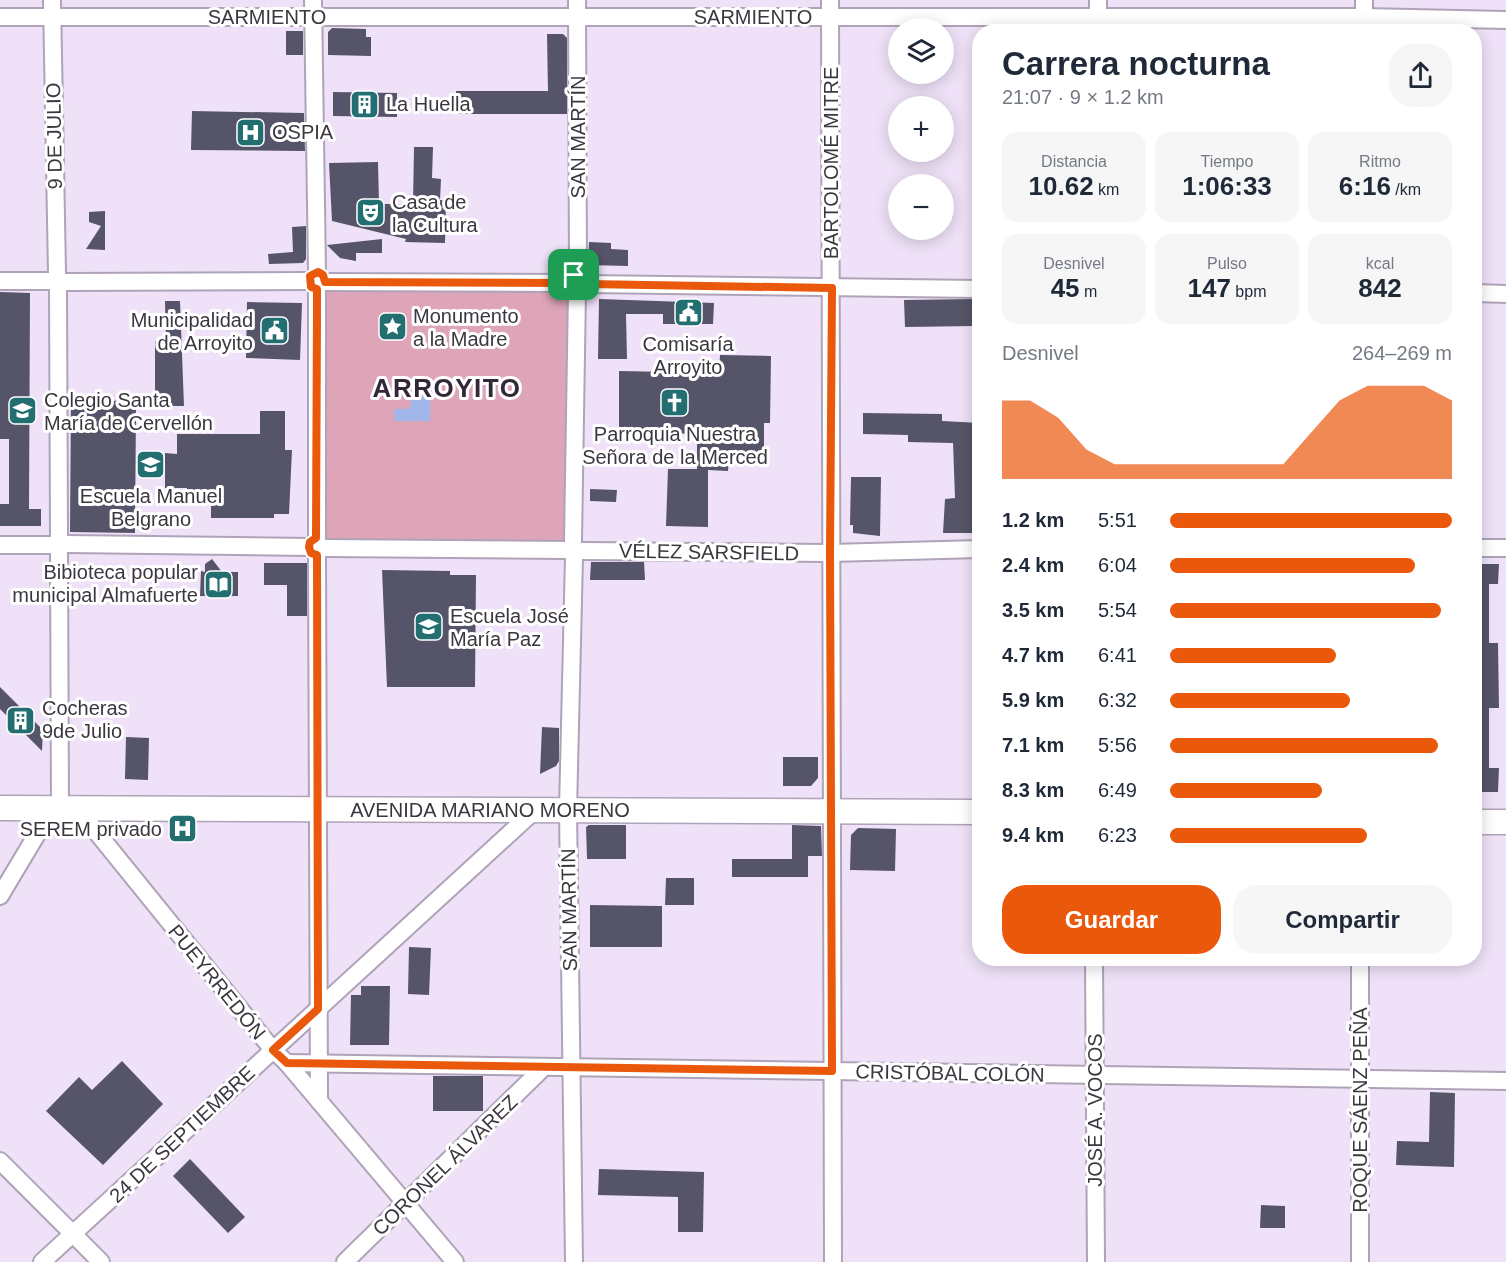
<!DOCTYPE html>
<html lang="es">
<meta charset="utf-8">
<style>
:root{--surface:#fff;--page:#f6f6f7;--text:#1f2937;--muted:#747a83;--accent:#ea580c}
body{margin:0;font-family:Helvetica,sans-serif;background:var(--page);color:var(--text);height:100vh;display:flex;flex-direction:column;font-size:22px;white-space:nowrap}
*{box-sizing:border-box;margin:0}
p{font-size:20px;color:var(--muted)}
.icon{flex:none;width:33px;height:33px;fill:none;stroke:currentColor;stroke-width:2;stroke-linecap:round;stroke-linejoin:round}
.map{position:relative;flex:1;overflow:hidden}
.drawer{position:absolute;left:972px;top:24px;width:510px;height:942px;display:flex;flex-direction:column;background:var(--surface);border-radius:24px;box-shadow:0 3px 15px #0003}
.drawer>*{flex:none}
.tools{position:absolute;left:888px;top:18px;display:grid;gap:12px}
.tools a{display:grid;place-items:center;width:66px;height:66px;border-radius:50%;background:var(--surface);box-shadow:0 3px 15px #0003;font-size:30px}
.pin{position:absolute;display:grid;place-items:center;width:51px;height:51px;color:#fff;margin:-26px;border-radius:12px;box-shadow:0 3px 9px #0006}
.round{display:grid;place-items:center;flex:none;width:63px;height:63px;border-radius:24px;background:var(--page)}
.overview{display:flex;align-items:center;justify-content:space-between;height:102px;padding:0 30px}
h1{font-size:33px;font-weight:700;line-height:45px}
.stats{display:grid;grid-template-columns:repeat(3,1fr);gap:9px;height:102px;padding:6px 30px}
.stats div{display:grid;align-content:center;border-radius:15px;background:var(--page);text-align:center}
.stats b{font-size:26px;font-weight:700}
.stats small{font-size:16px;font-weight:400}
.stats p{font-size:16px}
.chart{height:168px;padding:12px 30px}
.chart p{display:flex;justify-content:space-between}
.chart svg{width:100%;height:108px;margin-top:6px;fill:var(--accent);opacity:.7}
.button{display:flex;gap:12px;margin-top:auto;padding:12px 30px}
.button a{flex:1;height:69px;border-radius:24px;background:var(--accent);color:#fff;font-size:24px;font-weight:700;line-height:69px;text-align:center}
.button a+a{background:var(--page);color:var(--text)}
ul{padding:0 30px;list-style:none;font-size:20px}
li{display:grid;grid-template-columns:96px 72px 1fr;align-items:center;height:45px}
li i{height:15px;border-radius:8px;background:var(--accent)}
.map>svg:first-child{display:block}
</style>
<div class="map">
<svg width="1506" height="1262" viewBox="0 0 1506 1262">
<rect width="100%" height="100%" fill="#efe2f8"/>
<!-- green -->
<polygon fill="#dea4b8" points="328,286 568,286 573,293 568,537 562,543 329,543 321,534 322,293"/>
<!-- water -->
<polygon fill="#a2b7e9" points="393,379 430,379 430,421 395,421 394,409 408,409 412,403 407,396 393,397"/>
<!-- building -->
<g fill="#565468">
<polygon points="332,28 366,29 366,37 371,37 371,56 328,55 328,32"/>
<rect x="286" y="31" width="17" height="24"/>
<polygon points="547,34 563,34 567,38 567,114 457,114 456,91 548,91"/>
<polygon points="333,92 397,93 397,117 333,116"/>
<polygon points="192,111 304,113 305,151 191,150"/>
<polygon points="414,147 433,147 432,178 441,179 440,200 446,200 445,243 405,242 406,239 332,221 329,163 378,162 379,204 413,204"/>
<polygon points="105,211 105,250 86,249 101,226 89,222 89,212"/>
<polygon points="306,226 306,259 303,263 269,264 268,254 293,252 292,227"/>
<polygon points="382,239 382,253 356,253 356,261 340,258 327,245"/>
<polygon points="589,242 611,243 611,249 628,250 628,266 588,265"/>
<polygon points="0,292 30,293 29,509 41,509 41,526 0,526 0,504 9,504 9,439 0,439"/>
<polygon points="599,299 714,303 713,324 663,324 663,314 626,314 627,359 598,359"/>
<polygon points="975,299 975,326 905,327 904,300"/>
<polygon points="165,301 180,301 184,406 144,406 144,394 155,394 155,341 166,341"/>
<polygon points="247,302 302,303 300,360 246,358"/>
<polygon points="720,355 771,356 770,423 764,423 764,459 729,458 728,471 708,470 708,527 666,526 668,469 697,469 697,434 619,432 619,371 719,373"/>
<polygon points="71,400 126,401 136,406 135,533 70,532"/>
<polygon points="260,411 285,411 285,450 292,450 289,514 274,514 274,518 211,518 211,505 187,505 187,488 165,488 165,453 177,454 177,434 260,434"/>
<polygon points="863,413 942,414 942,421 980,423 980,533 943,533 945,499 955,498 953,443 908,442 908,435 863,434"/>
<polygon points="851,477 881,477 880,536 853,533 853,525 850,525"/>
<polygon points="590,489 617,490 616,502 590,501"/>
<polygon points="212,559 222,572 238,572 238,596 200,596 201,571 205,572 205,564"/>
<polygon points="591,562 644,562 645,580 590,580"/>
<polygon points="264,563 307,563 307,616 287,616 287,585 264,585"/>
<polygon points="1474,564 1499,564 1498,584 1489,584 1489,643 1498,643 1499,708 1489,708 1489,768 1499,768 1498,792 1474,792"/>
<polygon points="382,570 450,571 450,575 476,575 475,687 387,687"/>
<polygon points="0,687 43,730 42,751 0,709"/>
<polygon points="542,727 559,728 559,761 556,766 540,774"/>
<polygon points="126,737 149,738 148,780 125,779"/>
<polygon points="783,757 818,757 818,778 811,786 783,786"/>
<polygon points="589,825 626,825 626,859 587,859 586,827"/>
<polygon points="792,825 821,826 822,856 808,856 808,877 732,877 732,859 792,859"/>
<polygon points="858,828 896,829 895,871 850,870 851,835"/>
<polygon points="666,878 694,878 694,905 665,905"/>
<polygon points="590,905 662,906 662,947 590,947"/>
<polygon points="409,947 431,948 429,995 408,994"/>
<polygon points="361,986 390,986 389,1045 350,1045 351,995 361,995"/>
<polygon points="122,1061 163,1104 103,1165 46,1111 79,1077 92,1090"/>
<rect x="433" y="1076" width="50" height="35"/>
<polygon points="1430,1092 1455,1093 1454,1167 1396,1165 1397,1141 1429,1142"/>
<polygon points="190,1159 245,1217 228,1233 173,1176"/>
<polygon points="599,1169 704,1172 703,1232 678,1232 678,1197 598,1195"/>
<polygon points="1261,1205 1285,1206 1285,1228 1260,1228"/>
</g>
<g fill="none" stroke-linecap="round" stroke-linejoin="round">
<defs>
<g id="street">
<polyline points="52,0 57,273"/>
<polyline points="313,0 317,273"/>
<polyline points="577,0 578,274"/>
<polyline points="830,0 833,1262"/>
<polyline points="1098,0 1098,32"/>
<polyline points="1364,0 1364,32"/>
<polyline points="0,17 1364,17 1506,20"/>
<polyline points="0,281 50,281"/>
<polyline points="66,282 309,281"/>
<polyline points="325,282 571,283"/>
<polyline points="587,284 980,289"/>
<polyline points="58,289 59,537"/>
<polyline points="1474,293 1506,294"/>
<polyline points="317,539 317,289"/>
<polyline points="573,541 577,291"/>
<polyline points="67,544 309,547"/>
<polyline points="0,545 51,545"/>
<polyline points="325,548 565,550"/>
<polyline points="1474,548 1506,548"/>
<polyline points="582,551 830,553 980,549"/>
<polyline points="59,553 60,809"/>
<polyline points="317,555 319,1101"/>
<polyline points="574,557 568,810 574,1262"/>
<polyline points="77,808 273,1050 287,1063 455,1262"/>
<polyline points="0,896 52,809"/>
<polyline points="1094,958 1096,1262"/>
<polyline points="1360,958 1360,1262"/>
<polyline points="287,1063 1506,1081"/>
<polyline points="0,1161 101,1262"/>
<polyline points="42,1262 534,811"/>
<polyline points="345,1262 544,1067"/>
</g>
<g id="secondary">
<polyline points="0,808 980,812"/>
<polyline points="1474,822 1506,822"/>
</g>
</defs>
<!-- street casing -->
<use href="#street" stroke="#afa3b8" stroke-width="20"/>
<!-- secondary casing -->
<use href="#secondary" stroke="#afa3b8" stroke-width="27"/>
<!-- street -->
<use href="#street" stroke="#fff" stroke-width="16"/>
<!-- secondary -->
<use href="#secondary" stroke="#fff" stroke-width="24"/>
</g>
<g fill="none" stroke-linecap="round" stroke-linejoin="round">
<defs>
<polygon id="route" points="318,272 323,275 325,282 571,283 574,275 585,276 587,284 832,288 830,553 832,1071 287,1063 273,1050 318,1009 317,555 311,553 309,547 310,542 316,538 317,313 317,289 311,287 310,276"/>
</defs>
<!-- route casing -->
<use href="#route" stroke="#fff" stroke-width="12"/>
<!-- route -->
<use href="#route" stroke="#ea580c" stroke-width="8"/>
</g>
<!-- icons -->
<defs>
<symbol id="building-square" viewBox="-11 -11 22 22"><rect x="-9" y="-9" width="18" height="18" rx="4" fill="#226e71" stroke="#fff"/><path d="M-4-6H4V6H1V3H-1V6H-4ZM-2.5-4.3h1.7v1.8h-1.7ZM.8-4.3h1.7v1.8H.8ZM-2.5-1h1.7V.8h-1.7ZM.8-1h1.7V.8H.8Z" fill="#fff"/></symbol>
<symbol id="hospital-square" viewBox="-11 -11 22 22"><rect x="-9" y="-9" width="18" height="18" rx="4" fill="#226e71" stroke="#fff"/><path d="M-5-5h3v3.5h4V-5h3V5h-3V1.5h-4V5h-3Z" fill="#fff"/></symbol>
<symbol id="theatre-square" viewBox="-11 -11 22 22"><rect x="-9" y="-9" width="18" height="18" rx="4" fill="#226e71" stroke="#fff"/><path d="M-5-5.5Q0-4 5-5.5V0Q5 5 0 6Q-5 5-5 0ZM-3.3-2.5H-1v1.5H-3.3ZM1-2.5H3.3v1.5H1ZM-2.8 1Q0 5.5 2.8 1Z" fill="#fff"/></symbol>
<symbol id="civic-square" viewBox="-11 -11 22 22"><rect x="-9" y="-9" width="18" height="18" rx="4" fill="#226e71" stroke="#fff"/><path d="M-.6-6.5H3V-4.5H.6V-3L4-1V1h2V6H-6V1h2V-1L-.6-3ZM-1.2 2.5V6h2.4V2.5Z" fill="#fff"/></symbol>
<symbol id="sight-square" viewBox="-11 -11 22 22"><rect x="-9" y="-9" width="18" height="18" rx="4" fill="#226e71" stroke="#fff"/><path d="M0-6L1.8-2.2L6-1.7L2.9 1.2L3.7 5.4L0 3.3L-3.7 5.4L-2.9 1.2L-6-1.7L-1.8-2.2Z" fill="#fff"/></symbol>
<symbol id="church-square" viewBox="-11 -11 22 22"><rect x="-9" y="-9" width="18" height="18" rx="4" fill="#226e71" stroke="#fff"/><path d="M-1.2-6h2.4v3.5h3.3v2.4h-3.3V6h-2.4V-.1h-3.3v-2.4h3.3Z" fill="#fff"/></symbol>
<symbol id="school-square" viewBox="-11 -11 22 22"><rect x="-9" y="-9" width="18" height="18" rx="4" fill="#226e71" stroke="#fff"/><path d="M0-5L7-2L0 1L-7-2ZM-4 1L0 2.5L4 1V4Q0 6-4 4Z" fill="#fff"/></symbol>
<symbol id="library-square" viewBox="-11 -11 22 22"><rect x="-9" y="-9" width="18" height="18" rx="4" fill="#226e71" stroke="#fff"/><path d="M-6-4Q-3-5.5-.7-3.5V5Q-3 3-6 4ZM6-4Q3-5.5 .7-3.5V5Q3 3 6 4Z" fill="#fff"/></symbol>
</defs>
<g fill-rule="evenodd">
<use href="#building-square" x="348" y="88" width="33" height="33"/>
<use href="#hospital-square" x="234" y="116" width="33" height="33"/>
<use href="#theatre-square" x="354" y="196" width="33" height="33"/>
<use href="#civic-square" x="672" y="296" width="33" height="33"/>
<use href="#sight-square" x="376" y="310" width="33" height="33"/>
<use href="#civic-square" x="258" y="314" width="33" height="33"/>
<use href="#church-square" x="658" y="386" width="33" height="33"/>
<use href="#school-square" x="6" y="394" width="33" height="33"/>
<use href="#school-square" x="134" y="448" width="33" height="33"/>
<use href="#library-square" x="202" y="568" width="33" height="33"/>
<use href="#school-square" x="412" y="610" width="33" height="33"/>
<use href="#building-square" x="4" y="704" width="33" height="33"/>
<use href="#hospital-square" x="166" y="812" width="33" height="33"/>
</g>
<g text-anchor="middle" stroke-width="6" stroke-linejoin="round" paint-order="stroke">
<!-- street labels -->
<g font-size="20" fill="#3c373f" stroke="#fff">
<text x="267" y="24">SARMIENTO</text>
<text x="753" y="24">SARMIENTO</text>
<text transform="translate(54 136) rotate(-91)" y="7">9 DE JULIO</text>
<text transform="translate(578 137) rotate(-90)" y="7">SAN MARTÍN</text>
<text transform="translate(831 163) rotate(-90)" y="7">BARTOLOMÉ MITRE</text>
<text transform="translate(709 552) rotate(1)" y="7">VÉLEZ SARSFIELD</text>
<text x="490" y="817">AVENIDA MARIANO MORENO</text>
<text transform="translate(569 910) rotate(-91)" y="7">SAN MARTÍN</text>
<text transform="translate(217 982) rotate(51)" y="7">PUEYRREDÓN</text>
<text transform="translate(950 1073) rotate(1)" y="7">CRISTÓBAL COLÓN</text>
<text transform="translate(1095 1110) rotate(-90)" y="7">JOSÉ A. VOCOS</text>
<text transform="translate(1360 1110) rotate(-90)" y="7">ROQUE SÁENZ PEÑA</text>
<text transform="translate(182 1134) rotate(-43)" y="7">24 DE SEPTIEMBRE</text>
<text transform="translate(445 1165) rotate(-44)" y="7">CORONEL ÁLVAREZ</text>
</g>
<!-- poi labels -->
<g font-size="20" fill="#3c373f" stroke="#fff" text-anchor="start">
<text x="386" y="111">La Huella</text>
<text x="272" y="139">OSPIA</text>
<text x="392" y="209">Casa de<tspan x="392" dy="23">la Cultura</tspan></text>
<text x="413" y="323">Monumento<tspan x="413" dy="23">a la Madre</tspan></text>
<text x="253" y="327" text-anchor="end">Municipalidad<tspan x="253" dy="23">de Arroyito</tspan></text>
<text x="688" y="351" text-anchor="middle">Comisaría<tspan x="688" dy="23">Arroyito</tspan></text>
<text x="44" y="407">Colegio Santa<tspan x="44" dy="23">María de Cervellón</tspan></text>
<text x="675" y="441" text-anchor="middle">Parroquia Nuestra<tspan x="675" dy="23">Señora de la Merced</tspan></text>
<text x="151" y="503" text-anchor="middle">Escuela Manuel<tspan x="151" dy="23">Belgrano</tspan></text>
<text x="198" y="579" text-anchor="end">Bibioteca popular<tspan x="198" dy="23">municipal Almafuerte</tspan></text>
<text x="450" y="623">Escuela José<tspan x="450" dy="23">María Paz</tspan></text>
<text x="42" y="715">Cocheras<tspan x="42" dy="23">9de Julio</tspan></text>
<text x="162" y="836" text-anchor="end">SEREM privado</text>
</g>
<!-- district labels -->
<g font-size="26" font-weight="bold" letter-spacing="1.5" fill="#322838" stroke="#fff">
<text x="447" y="397">ARROYITO</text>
</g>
</g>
</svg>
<div class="tools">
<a><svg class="icon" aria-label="layers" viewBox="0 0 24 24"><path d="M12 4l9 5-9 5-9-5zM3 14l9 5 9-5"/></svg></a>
<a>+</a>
<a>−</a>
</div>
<div class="pin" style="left:574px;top:275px;background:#1e9e55"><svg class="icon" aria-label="arrive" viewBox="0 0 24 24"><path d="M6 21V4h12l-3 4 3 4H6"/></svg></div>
<section class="drawer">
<div class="overview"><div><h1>Carrera nocturna</h1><p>21:07 · 9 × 1.2 km</p></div><a class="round"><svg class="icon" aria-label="share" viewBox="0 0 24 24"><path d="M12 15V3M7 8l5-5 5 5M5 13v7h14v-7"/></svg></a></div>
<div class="stats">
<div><p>Distancia</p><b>10.62<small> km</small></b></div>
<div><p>Tiempo</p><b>1:06:33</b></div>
<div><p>Ritmo</p><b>6:16<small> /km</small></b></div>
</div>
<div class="stats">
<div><p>Desnivel</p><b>45<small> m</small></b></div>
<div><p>Pulso</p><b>147<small> bpm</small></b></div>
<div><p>kcal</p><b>842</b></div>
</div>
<div class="chart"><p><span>Desnivel</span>264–269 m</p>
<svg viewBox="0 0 160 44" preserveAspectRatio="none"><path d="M0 44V12L10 12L20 19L30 32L40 38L50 38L60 38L70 38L80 38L90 38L100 38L110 25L120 12L130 6L140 6L150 6L160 12V44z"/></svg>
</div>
<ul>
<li><b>1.2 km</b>5:51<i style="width:100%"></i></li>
<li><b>2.4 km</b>6:04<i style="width:87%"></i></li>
<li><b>3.5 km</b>5:54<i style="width:96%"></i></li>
<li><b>4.7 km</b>6:41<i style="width:59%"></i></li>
<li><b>5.9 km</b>6:32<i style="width:64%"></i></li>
<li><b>7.1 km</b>5:56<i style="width:95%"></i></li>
<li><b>8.3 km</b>6:49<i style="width:54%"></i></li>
<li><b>9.4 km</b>6:23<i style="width:70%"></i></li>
</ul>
<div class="button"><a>Guardar</a><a>Compartir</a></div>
</section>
</div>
